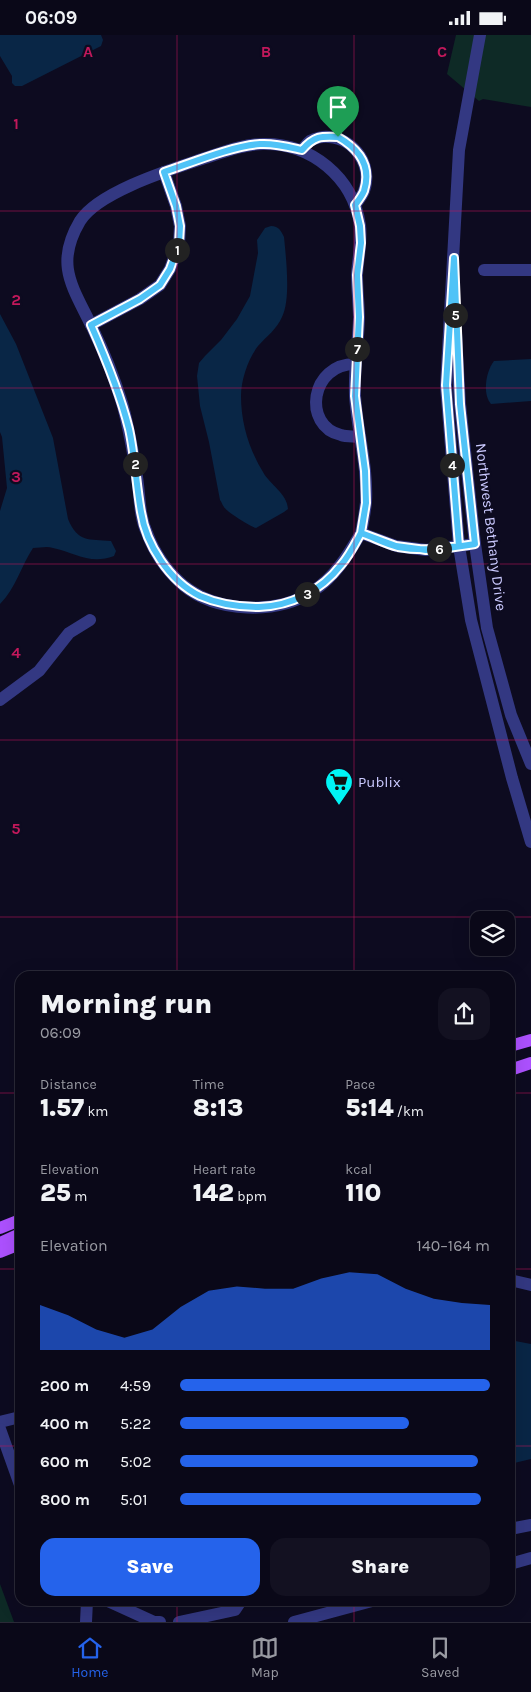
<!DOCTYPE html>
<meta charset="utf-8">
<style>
:root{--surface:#0a0818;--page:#131121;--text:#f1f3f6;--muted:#999aa2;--line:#2a2937;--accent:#2563eb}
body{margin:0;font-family:Karla,sans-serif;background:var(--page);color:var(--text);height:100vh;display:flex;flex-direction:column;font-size:19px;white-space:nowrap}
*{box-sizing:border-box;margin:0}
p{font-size:16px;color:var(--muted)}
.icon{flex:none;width:28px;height:28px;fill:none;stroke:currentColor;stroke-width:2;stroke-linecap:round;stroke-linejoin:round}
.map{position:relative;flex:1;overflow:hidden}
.drawer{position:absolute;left:15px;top:936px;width:500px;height:635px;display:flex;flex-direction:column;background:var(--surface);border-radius:15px;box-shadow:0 5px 20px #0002,0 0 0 1px var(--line)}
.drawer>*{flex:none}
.buttons{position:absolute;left:470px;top:876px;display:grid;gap:10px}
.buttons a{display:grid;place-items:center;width:45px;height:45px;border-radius:10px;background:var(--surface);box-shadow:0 5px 20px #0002,0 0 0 1px var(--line);font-size:25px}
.pin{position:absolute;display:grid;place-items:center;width:42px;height:42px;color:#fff;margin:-51px -21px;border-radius:50% 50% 50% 0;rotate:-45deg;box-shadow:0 0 5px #0007}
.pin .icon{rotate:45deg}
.km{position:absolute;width:25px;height:25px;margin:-12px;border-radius:50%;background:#222;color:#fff;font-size:14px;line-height:25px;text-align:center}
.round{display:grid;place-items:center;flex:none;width:52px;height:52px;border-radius:15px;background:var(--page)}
.summary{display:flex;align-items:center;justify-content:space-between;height:85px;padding:0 25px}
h1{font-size:28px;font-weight:800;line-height:38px}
.metrics{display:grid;grid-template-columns:repeat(3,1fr);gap:8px;height:85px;padding:5px 25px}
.metrics div{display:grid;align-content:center}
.metrics b{font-size:25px;font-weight:800}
.metrics small{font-size:14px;font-weight:400}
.metrics p{font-size:14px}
.chart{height:140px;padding:10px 25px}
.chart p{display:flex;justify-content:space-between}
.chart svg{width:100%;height:90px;margin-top:5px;fill:var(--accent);opacity:.7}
.cta{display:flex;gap:10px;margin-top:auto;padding:10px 25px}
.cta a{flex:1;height:58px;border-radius:15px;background:var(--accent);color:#fff;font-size:20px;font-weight:800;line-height:58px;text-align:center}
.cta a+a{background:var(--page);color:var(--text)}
ul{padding:0 25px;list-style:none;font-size:16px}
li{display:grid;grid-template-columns:80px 60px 1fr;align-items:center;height:38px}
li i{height:12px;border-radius:6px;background:var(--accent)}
.status{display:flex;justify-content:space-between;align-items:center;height:35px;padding:0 25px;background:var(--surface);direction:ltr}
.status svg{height:14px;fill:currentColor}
.tab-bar{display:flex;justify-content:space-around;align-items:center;height:70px;border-top:1px solid var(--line);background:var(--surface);font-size:14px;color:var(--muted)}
.tab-bar a{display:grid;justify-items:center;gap:2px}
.tab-bar .selected{color:var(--accent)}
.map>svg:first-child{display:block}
</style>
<div class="status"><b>06:09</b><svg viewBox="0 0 49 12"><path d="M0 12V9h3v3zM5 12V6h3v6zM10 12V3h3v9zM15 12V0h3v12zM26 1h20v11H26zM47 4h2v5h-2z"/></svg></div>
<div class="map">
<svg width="531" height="1587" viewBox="0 0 531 1587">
<rect width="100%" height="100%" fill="#0d0b20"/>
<!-- green -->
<g fill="#0e2a26">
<polygon points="456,0 531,0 531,72 483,64 479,66 447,39"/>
<polygon points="0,1549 14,1587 0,1587"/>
</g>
<!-- water -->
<g fill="#092646">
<polygon points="0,0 101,0 103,5 101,11 22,51 15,51 12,48 12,41 0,21"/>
<path d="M 271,191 C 279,191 281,196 284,202 C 286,223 291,264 282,282 C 277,294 266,302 258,311 C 248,324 241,345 241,361 C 241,388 249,414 263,437 C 270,450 287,458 288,474 L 284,477 L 256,493 C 251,492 227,477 224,472 C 222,470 222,467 220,465 L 209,407 L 200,371 L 197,341 L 199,328 L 205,321 L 221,305 L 237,284 L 250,261 L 258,218 L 257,205 L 265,193 Z"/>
<path d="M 0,279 L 16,309 L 53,403 L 68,484 C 78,508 89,504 111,506 L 116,516 L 114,521 C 90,530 76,518 53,513 C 47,511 40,513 33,513 C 21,531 16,553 0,569 L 0,476 L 7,453 L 2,402 L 0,397 Z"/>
<path d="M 531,324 L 531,366 L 491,369 C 482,359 486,336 494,326 Z"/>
<polygon points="510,1305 531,1309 531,1424 510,1429"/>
</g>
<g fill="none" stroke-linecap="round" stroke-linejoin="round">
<!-- minor -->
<g stroke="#333882" stroke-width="12">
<polyline points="480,0 459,115 446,351 459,511 471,585 512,743 531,807"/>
<path d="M 302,115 C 305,112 307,108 310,106 C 315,103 324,101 329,102 C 355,104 373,131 364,156 C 362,161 358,166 355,170"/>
<polyline points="484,235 531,235"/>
<polyline points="91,290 140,264 160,250 170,234 179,209 180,191 176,171 164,137"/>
<polyline points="456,298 460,369 475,509 487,593 511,680 531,729"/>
<path d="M 356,329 C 310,328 302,391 341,400 C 347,402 354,401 360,402"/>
<path d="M 361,498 C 363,488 365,477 366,467 C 368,431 357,396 355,360 C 354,335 358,310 359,284 C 359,270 357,255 357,240 C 358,223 362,207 360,190 C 353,142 311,108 263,109 C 243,109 221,118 202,124 C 169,135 98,157 80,186 C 54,230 73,252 92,292 C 104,317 114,342 122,368 C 129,392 133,418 137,442 C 140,461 139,481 147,498 C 154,517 167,536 183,550 C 217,578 277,580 313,556 C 335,542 348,520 361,498 L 396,511 L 426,515 L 475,509"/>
<polyline points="0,665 39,636 69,598 90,585"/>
<polyline points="510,1245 531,1250"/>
<polyline points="0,1387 20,1382"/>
<polyline points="0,1394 20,1450"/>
<polyline points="510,1494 531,1490"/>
<polyline points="510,1529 531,1523"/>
<polyline points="108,1566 154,1587 160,1587"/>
<polyline points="86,1587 87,1566"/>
<polyline points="179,1587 235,1575 241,1566"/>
<polyline points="294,1587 372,1566"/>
</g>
<!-- major -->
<g stroke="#ad51ff" stroke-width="12">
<polyline points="510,1011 531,1005"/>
<polyline points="510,1035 531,1028"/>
<polyline points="0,1193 20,1185"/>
<polyline points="0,1208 20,1199"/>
<polyline points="0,1217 20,1209"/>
</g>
</g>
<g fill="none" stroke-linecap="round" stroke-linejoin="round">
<defs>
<path id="route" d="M 338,102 C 321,101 314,101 302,115 C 289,112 275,108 260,109 C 232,111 191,128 164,137 L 176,171 L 180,191 L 179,209 L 170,234 L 160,250 L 140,264 L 91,290 C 106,324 120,358 129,394 C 135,421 136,449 141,477 C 146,509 169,546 200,561 C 218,569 240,572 259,572 C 291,571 321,556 341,530 C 349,521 355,509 361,498 L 396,511 L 426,515 L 459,511 L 446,350 L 454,223 L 460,369 L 475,509 C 449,513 424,517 398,512 C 385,509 373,502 361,498 L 366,468 L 365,436 L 355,361 L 359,282 L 357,240 L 361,208 L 360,191 L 355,170 C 358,166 362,161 364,156 C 372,131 359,114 338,102"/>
</defs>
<!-- route casing -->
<use href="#route" stroke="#fff" stroke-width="10"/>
<!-- route -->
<use href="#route" stroke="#4fc3f7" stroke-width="6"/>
</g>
<!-- grid -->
<path fill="none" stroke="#c2185b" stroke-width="1" stroke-opacity="0.55" d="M 177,0 L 177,941M 354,0 L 354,941M 0,176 L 531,176M 0,353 L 531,353M 0,529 L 531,529M 0,705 L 531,705M 0,882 L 531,882M 0,1058 L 20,1058M 510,1058 L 531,1058M 0,1234 L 20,1234M 510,1234 L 531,1234M 0,1411 L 20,1411M 510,1411 L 531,1411M 177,1566 L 177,1587M 354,1566 L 354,1587"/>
<!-- icons -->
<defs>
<symbol id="supermarket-pin" viewBox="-11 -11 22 30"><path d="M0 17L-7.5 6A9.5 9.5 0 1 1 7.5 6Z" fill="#00f4f5" stroke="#0d0b20"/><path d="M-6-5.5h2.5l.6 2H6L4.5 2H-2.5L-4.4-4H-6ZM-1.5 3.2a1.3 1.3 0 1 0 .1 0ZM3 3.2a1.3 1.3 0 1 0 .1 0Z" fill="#111"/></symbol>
</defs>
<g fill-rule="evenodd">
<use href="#supermarket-pin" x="323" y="731" width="32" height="43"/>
</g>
<g text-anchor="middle" stroke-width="4.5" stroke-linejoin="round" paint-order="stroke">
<!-- street labels -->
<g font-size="15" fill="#cbcaff" stroke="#0d0b20">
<text transform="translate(491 492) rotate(83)" y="5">Northwest Bethany Drive</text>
</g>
<!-- poi labels -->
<g font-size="15" fill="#cbcaff" stroke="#0d0b20" text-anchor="start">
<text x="358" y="752">Publix</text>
</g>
</g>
<g font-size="16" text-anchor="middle" font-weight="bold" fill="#c2185b" stroke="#0d0b20" stroke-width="4.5" stroke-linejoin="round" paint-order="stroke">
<text x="88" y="22">A</text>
<text x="266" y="22">B</text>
<text x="442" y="22">C</text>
<text x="16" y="94">1</text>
<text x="16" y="270">2</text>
<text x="16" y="447">3</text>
<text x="16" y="623">4</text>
<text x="16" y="799">5</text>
</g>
</svg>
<div class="buttons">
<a><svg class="icon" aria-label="layers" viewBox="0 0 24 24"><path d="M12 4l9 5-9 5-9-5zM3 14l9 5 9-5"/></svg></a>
</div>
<div class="pin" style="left:338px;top:102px;background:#1e9e55"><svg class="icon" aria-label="arrive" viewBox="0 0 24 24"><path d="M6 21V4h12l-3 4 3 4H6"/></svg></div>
<b class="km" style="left:177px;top:215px">1</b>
<b class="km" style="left:135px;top:429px">2</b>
<b class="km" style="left:307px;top:559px">3</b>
<b class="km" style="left:452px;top:430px">4</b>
<b class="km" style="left:455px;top:280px">5</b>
<b class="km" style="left:439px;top:514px">6</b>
<b class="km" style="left:357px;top:314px">7</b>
<section class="drawer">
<div class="summary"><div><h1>Morning run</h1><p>06:09</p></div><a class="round"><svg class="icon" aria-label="share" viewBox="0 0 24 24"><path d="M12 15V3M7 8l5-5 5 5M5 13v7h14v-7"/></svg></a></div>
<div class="metrics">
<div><p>Distance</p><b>1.57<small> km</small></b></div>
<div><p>Time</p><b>8:13</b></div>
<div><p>Pace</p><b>5:14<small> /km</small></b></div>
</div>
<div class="metrics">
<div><p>Elevation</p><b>25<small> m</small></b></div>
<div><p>Heart rate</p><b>142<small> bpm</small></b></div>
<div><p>kcal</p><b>110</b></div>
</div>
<div class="chart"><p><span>Elevation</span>140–164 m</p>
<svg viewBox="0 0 160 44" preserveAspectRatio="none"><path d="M0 44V22L10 27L20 34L30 38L40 34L50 23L60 15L70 13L80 14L90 14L100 9L110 6L120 7L130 14L140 19L150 21L160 22V44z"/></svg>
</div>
<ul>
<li><b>200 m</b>4:59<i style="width:100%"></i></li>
<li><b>400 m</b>5:22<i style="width:74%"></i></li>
<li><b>600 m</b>5:02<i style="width:96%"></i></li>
<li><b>800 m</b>5:01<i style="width:97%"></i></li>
</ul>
<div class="cta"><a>Save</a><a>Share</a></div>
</section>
</div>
<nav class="tab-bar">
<a class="selected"><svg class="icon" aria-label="home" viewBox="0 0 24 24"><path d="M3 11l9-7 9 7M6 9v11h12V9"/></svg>Home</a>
<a><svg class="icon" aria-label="map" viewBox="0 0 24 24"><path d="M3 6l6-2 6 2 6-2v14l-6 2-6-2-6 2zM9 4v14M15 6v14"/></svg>Map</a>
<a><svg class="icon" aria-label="saved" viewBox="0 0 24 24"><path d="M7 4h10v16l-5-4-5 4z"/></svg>Saved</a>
</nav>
